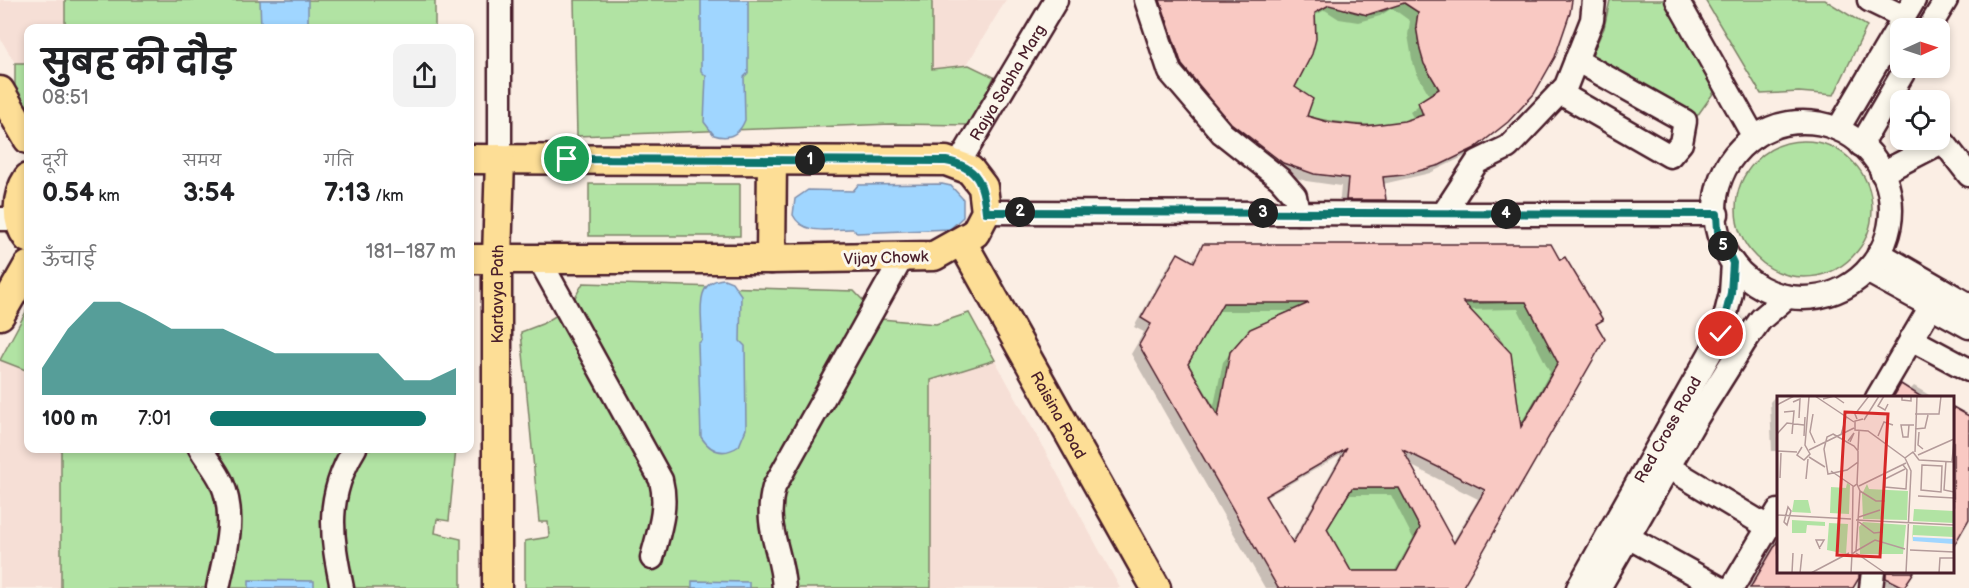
<!DOCTYPE html>
<html lang="hi">
<meta charset="utf-8">
<style>
:root{--surface:#fff;--page:#f2f2f2;--text:#202124;--muted:#757577;--accent:#0f766e}
body{margin:0;font-family:"Balsamiq Sans","Playpen Sans Deva",sans-serif;background:var(--page);color:var(--text);height:100vh;display:flex;flex-direction:column;font-size:22px;white-space:nowrap}
*{box-sizing:border-box;margin:0}
p{font-size:20px;color:var(--muted)}
.icon{flex:none;width:33px;height:33px;fill:none;stroke:currentColor;stroke-width:2;stroke-linecap:round;stroke-linejoin:round}
.map{position:relative;flex:1;overflow:hidden}
.drawer{position:absolute;left:24px;top:24px;width:450px;height:429px;display:flex;flex-direction:column;background:var(--surface);border-radius:12px;box-shadow:0 3px 9px #0003}
.drawer>*{flex:none}
.needle{width:39px;rotate:87deg}
.tools{position:absolute;left:1890px;top:18px;display:grid;gap:12px}
.tools a{display:grid;place-items:center;width:60px;height:60px;border-radius:12px;background:var(--surface);box-shadow:0 3px 9px #0003;font-size:30px}
.pin{position:absolute;display:grid;place-items:center;width:51px;height:51px;color:#fff;margin:-26px;border:3px solid #fff;border-radius:50%;box-shadow:0 2px 6px #0007}
.km{position:absolute;width:30px;height:30px;margin:-15px;border-radius:50%;background:#222;color:#fff;font-size:16px;line-height:30px;text-align:center}
.round{display:grid;place-items:center;flex:none;width:63px;height:63px;border-radius:12px;background:var(--page)}
.overview{display:flex;align-items:center;justify-content:space-between;height:102px;padding:0 18px}
h1{font-size:33px;font-weight:700;line-height:45px}
.metrics{display:grid;grid-template-columns:repeat(3,1fr);gap:9px;height:102px;padding:6px 18px}
.metrics div{display:grid;align-content:center}
.metrics b{font-size:26px;font-weight:700}
.metrics small{font-size:16px;font-weight:400}
.metrics p{font-size:16px}
.chart{height:168px;padding:12px 18px}
.chart p{display:flex;justify-content:space-between}
.chart svg{width:100%;height:108px;margin-top:6px;fill:var(--accent);opacity:.7}
ul{padding:0 18px;list-style:none;font-size:20px}
li{display:grid;grid-template-columns:96px 72px 1fr;align-items:center;height:45px}
li i{height:15px;border-radius:8px;background:var(--accent)}
.map>svg:first-child{display:block}
</style>
<div class="map">
<svg width="1969" height="588" viewBox="0 0 1969 588">
<rect width="100%" height="100%" fill="#fbeee4"/>
<filter id="ink" filterUnits="userSpaceOnUse"><feTurbulence type="fractalNoise" baseFrequency=".0167" numOctaves="2"/><feDisplacementMap in="SourceGraphic" scale="12" xChannelSelector="R" yChannelSelector="G"/><feConvolveMatrix kernelMatrix="1 2 1 2 8 2 1 2 1" color-interpolation-filters="sRGB"/></filter>
<g filter="url(#ink)">
<!-- built -->
<g fill="#f6dfd6">
<polygon points="0,0 65,0 65,28 28,28 28,63 15,63 0,38"/>
<polygon points="932,0 1006,0 966,66 932,70"/>
<polygon points="0,360 28,371 28,448 61,449 61,588 0,588"/>
<polygon points="995,360 1120,588 931,588 931,380"/>
</g>
<!-- green -->
<g fill="#b1e3a3" stroke="#7e8167" stroke-width="1.5">
<rect x="65" y="0" width="370" height="28"/>
<polygon points="574,0 932,0 932,69 969,65 994,77 971,125 891,124 577,136"/>
<polygon points="1610,0 1667,0 1717,88 1695,119 1590,58 1604,28"/>
<polygon points="1705,0 1825,0 1867,26 1834,95 1799,92 1761,94"/>
<path d="M 1401,1 L 1418,12 C 1414,43 1424,64 1439,89 C 1434,97 1430,106 1424,113 C 1404,134 1332,123 1307,116 L 1295,87 C 1309,59 1318,46 1315,13 L 1334,2 C 1355,19 1380,18 1401,1 Z"/>
<rect x="15" y="63" width="13" height="56"/>
<circle cx="1804" cy="209" r="68"/>
<rect x="589" y="184" width="151" height="52"/>
<polygon points="583,283 854,291 881,319 936,324 969,313 995,360 931,380 931,588 525,588 525,541 549,537 548,522 539,522 521,332 542,324 569,308"/>
<polygon points="1340,301 1307,315 1286,313 1250,329 1230,352 1246,462 1188,364 1223,303"/>
<path d="M 1526,302 L 1558,363 L 1494,470 C 1509,418 1537,361 1482,322 C 1465,310 1422,308 1401,305 Z"/>
<polygon points="28,308 28,371 0,360"/>
<polygon points="61,449 456,449 449,521 437,519 435,533 461,539 461,588 61,588"/>
<polygon points="1352,488 1399,488 1420,528 1397,571 1351,571 1327,529"/>
</g>
<!-- water -->
<g fill="#a0d6ff" stroke="#7e8daa" stroke-width="1.5">
<polygon points="260,0 308,0 308,28 261,28"/>
<path d="M 701,0 L 748,0 L 748,73 L 744,77 L 745,120 C 739,135 729,140 714,135 L 704,122 L 706,76 L 701,71 Z"/>
<path d="M 942,184 L 951,186 L 963,199 L 963,217 L 950,229 L 857,233 L 853,229 C 832,228 804,237 793,215 L 795,199 L 808,190 L 853,191 L 858,185 Z"/>
<path d="M 724,279 L 732,282 L 741,295 L 740,341 L 745,346 L 746,429 L 739,446 C 724,456 711,452 701,437 L 698,344 L 702,340 C 703,317 692,281 724,279 Z"/>
<polygon points="249,580 314,581 314,588 249,588"/>
<polygon points="692,581 749,582 749,588 692,588"/>
</g>
<!-- shadow -->
<g fill="#0003" fill-rule="evenodd">
<path d="M 1148,0 L 1570,0 L 1507,121 L 1465,156 L 1430,173 L 1383,184 L 1384,200 L 1376,208 L 1339,208 L 1341,186 L 1306,181 L 1273,170 L 1174,74 ZM 1392,8 L 1410,21 L 1408,35 L 1412,59 L 1416,72 L 1430,96 L 1410,112 L 1414,119 L 1365,128 L 1327,123 L 1305,116 L 1293,88 L 1314,16 L 1325,10 L 1339,19 L 1358,22 L 1380,16 Z"/>
<path d="M 1204,246 L 1550,246 L 1601,319 L 1595,326 L 1460,588 L 1265,588 L 1131,354 L 1144,332 L 1134,327 L 1170,263 L 1178,254 L 1191,262 ZM 1518,309 L 1550,372 L 1520,426 L 1468,310 ZM 1217,311 L 1295,311 L 1242,339 L 1223,362 L 1213,410 L 1186,364 ZM 1341,455 L 1291,543 L 1265,498 ZM 1410,465 L 1478,499 L 1452,543 ZM 1346,495 L 1391,495 L 1413,538 L 1394,572 L 1350,572 L 1325,529 Z"/>
<polygon points="1901,386 1909,391 1914,386 1934,398 1891,398"/>
<polygon points="1834,393 1835,398 1778,398 1778,451 1772,451 1770,402 1776,395"/>
<polygon points="1952,408 1969,418 1969,516 1952,544"/>
<polygon points="1778,536 1778,572 1859,572 1851,588 1748,588"/>
<polygon points="1878,572 1913,572 1902,588 1878,585"/>
</g>
<!-- building -->
<g fill="#f9c9c3" stroke="#4a1f2b" stroke-width="1.5" fill-rule="evenodd">
<path d="M 1160,0 L 1572,0 L 1570,13 L 1555,57 L 1534,94 L 1508,122 L 1475,148 L 1440,165 L 1404,175 L 1383,177 L 1386,200 L 1346,200 L 1348,178 L 1314,174 L 1283,163 L 1231,123 L 1182,65 ZM 1404,3 L 1418,12 L 1416,26 L 1420,50 L 1424,64 L 1439,89 L 1418,102 L 1423,115 L 1404,121 L 1365,126 L 1328,122 L 1307,116 L 1313,99 L 1295,87 L 1312,54 L 1316,39 L 1315,13 L 1329,5 L 1367,15 Z"/>
<path d="M 1203,244 L 1551,244 L 1560,260 L 1565,257 L 1603,320 L 1596,324 L 1605,339 L 1462,588 L 1278,588 L 1139,345 L 1151,324 L 1141,318 L 1178,253 L 1194,262 ZM 1463,302 L 1526,302 L 1558,363 L 1521,427 L 1511,353 ZM 1223,303 L 1309,303 L 1250,329 L 1230,352 L 1218,416 L 1188,364 ZM 1346,449 L 1293,543 L 1265,496 ZM 1403,450 L 1485,490 L 1454,543 ZM 1352,488 L 1399,488 L 1420,528 L 1397,571 L 1351,571 L 1327,529 Z"/>
<polygon points="1901,384 1923,398 1893,398"/>
<polygon points="1953,407 1969,416 1969,519 1953,547"/>
<polygon points="1779,539 1779,572 1859,572 1859,578 1853,588 1750,588"/>
<polygon points="1886,572 1914,572 1904,587 1886,578"/>
</g>
<g fill="none" stroke-linecap="round" stroke-linejoin="round">
<defs>
<g id="minor">
<polyline points="1146,0 1170,72 1222,133 1280,179 1295,196 1298,213 1443,214 1477,162 1508,147 1566,86 1592,20 1594,0"/>
<polyline points="1677,0 1754,137"/>
<polyline points="1869,0 1904,17"/>
<polyline points="1929,28 1946,0"/>
<polyline points="1560,93 1670,156 1681,143 1685,121 1576,60"/>
<circle cx="1803" cy="210" r="88"/>
<polyline points="1838,129 1914,0"/>
<polyline points="1861,145 1906,68"/>
<polyline points="500,159 500,0"/>
<path id="s1" d="M 959,163 L 1056,0"/>
<polyline points="1882,173 1940,143 1945,144 1969,175"/>
<polyline points="986,212 1298,213"/>
<polyline points="1443,214 1717,214"/>
<polyline points="0,219 19,219"/>
<polyline points="1879,253 1969,305"/>
<path d="M 539,259 L 661,480 C 668,508 659,531 652,558"/>
<polyline points="1867,271 1969,327"/>
<polyline points="1911,339 1969,370"/>
<polyline points="1877,398 1941,289"/>
<path d="M 200,448 C 207,460 217,471 222,483 C 237,518 225,553 218,588"/>
<polyline points="1668,467 1768,527"/>
<polyline points="1628,537 1720,588"/>
<path d="M 342,588 C 331,535 325,497 355,448"/>
<path d="M 784,588 C 782,550 763,528 774,487 L 902,258"/>
<path id="s2" d="M 1578,588 L 1721,334 L 1731,293 L 1733,263"/>
<polyline points="1599,588 1695,421 1744,343 1761,319 1787,297"/>
<polyline points="1732,588 1778,511"/>
<polyline points="1871,588 1873,572"/>
</g>
<g id="major">
<polyline points="0,91 28,139"/>
<polyline points="470,159 946,161 970,170 983,187 986,212 975,233 934,256 771,259 470,259"/>
<path d="M 28,178 C 16,196 15,221 28,238"/>
<path id="s3" d="M 962,242 L 1156,588"/>
<polyline points="771,259 772,160"/>
<polyline points="0,315 28,266"/>
<path id="s4" d="M 497,588 L 497,258 L 500,159"/>
</g>
</defs>
<!-- minor casing -->
<use href="#minor" stroke="#4a1f2b" stroke-width="27"/>
<!-- major casing -->
<use href="#major" stroke="#4a1f2b" stroke-width="33"/>
<!-- minor -->
<use href="#minor" stroke="#fbf7ec" stroke-width="22"/>
<!-- major -->
<use href="#major" stroke="#fdde96" stroke-width="28"/>
</g>
</g>
<g fill="none" stroke-linecap="round" stroke-linejoin="round" filter="url(#ink)">
<defs>
<path id="route" d="M 567,159 L 946,161 C 978,167 983,183 986,212 L 1717,214 L 1718,231 L 1733,263 L 1731,293 L 1721,334"/>
</defs>
<!-- route casing -->
<use href="#route" stroke="#fff" stroke-width="12"/>
<!-- route -->
<use href="#route" stroke="#0f766e" stroke-width="8"/>
</g>
<g text-anchor="middle" stroke-width="6" stroke-linejoin="round" paint-order="stroke">
<!-- street labels -->
<g font-size="16" fill="#4a1f2b" stroke="#fbf7ec">
<text dy="6" stroke="none"><textPath href="#s1" startOffset="94">Rajya Sabha Marg</textPath></text>
<text transform="translate(886 257) rotate(-2)" y="6">Vijay Chowk</text>
<text dy="6" stroke="none"><textPath href="#s4" startOffset="294">Kartavya Path</textPath></text>
<text dy="6" stroke="none"><textPath href="#s3" startOffset="198">Raisina Road</textPath></text>
<text dy="6" stroke="none"><textPath href="#s2" startOffset="182">Red Cross Road</textPath></text>
</g>
</g>
<!-- overview -->
<g transform="translate(1777 396)">
<rect width="177" height="177" fill="#fbeee4"/>
<path d="M 70,87 L 73,89 L 72,118 L 53,117 L 54,91 L 69,92 ZM 90,88 L 92,93 L 131,95 L 130,124 L 86,123 L 85,98 ZM 17,104 L 31,104 L 34,117 L 15,116 ZM 137,113 L 177,115 L 177,127 L 136,125 ZM 15,124 L 48,126 L 48,130 L 30,129 L 29,137 L 15,137 ZM 86,126 L 129,129 L 126,158 L 83,158 L 82,131 ZM 52,127 L 71,128 L 69,158 L 50,154 ZM 136,129 L 177,131 L 177,141 L 136,139 L 135,146 Z" fill="#b1e3a3"/>
<path d="M 136,141 L 177,143 L 177,148 L 136,145 Z" fill="#a0d6ff"/>
<path fill="none" stroke="#b49b9a" stroke-width="1.5" d="M 38,0 L 77,26M 107,0 L 101,10 L 108,14 L 111,8M 125,0 L 125,4 L 134,5 L 134,0M 46,3 L 57,0 L 67,7M 16,6 L 23,3 L 22,22M 0,9 L 17,0M 7,16 L 17,15 L 15,38M 36,18 L 33,36 L 38,47M 138,18 L 162,18 L 164,0M 80,23 L 78,18 L 92,0M 86,23 L 78,25 L 78,34 L 91,35 L 128,62M 87,24 L 102,0M 132,29 L 131,41 L 126,41 L 124,29 L 137,29M 138,33 L 148,32 L 151,19M 142,36 L 141,49 L 146,53M 0,38 L 10,27 L 27,29M 56,38 L 77,50 L 81,55 L 81,66 L 70,74 L 51,78 L 47,53 L 50,41 ZM 64,39 L 69,21M 27,40 L 28,21M 101,40 L 107,26 L 116,29M 71,45 L 77,37 L 73,46M 25,51 L 20,59 L 27,64 L 33,58 L 28,49 L 32,1M 32,54 L 77,32M 81,54 L 82,35M 0,55 L 20,56M 138,56 L 140,0M 141,59 L 177,43M 32,61 L 48,71M 142,64 L 177,66M 169,65 L 167,94 L 177,96M 175,65 L 177,45M 126,69 L 130,74 L 129,93 L 108,91 L 108,83 L 128,73M 145,69 L 165,70 L 164,96 L 144,94 ZM 54,75 L 76,90M 3,82 L 4,57M 29,83 L 31,63M 80,88 L 81,66M 80,88 L 83,95 L 79,155 L 75,158 L 76,91 ZM 82,90 L 129,67M 83,95 L 99,105 L 108,105M 141,100 L 177,102M 11,111 L 14,115 L 10,129 L 7,126 ZM 0,119 L 74,123M 82,121 L 103,114M 79,124 L 177,129M 82,126 L 97,137 L 106,136M 43,153 L 39,144 L 47,144 L 43,151M 133,154 L 177,156M 79,155 L 98,144 L 128,153M 79,157 L 108,177M 15,177 L 16,157M 23,177 L 25,158M 34,177 L 72,157M 74,177 L 75,158M 129,177 L 134,75 L 128,62 L 136,56 L 142,64M 162,177 L 163,162 L 177,162"/>
<path fill="#d62828" fill-opacity="0.15" stroke="#d62828" stroke-width="3" d="M 68,16 L 111,18 L 103,161 L 60,159 Z"/>
<rect width="177" height="177" fill="none" stroke="#4a1f2b" stroke-width="3"/>
</g>
</svg>
<div class="tools">
<a><svg class="needle" viewBox="-14 -14 28 28"><path d="M0-13l5 13h-10z" fill="#e53935"/><path d="M0 13l5-13h-10z" fill="#757577"/></svg></a>
<a><svg class="icon" aria-label="locate" viewBox="0 0 24 24"><circle cx="12" cy="12" r="6"/><path d="M12 2v4M12 18v4M2 12h4M18 12h4"/></svg></a>
</div>
<div class="pin" style="left:567px;top:159px;background:#1e9e55"><svg class="icon" aria-label="arrive" viewBox="0 0 24 24"><path d="M6 21V4h12l-3 4 3 4H6"/></svg></div>
<div class="pin" style="left:1721px;top:334px;background:#d93025"><svg class="icon" aria-label="check" viewBox="0 0 24 24"><path d="M5 12l5 5 9-10"/></svg></div>
<b class="km" style="left:810px;top:160px">1</b>
<b class="km" style="left:1020px;top:212px">2</b>
<b class="km" style="left:1263px;top:213px">3</b>
<b class="km" style="left:1506px;top:214px">4</b>
<b class="km" style="left:1723px;top:246px">5</b>
<section class="drawer">
<div class="overview"><div><h1>सुबह की दौड़</h1><p>08:51</p></div><a class="round"><svg class="icon" aria-label="share" viewBox="0 0 24 24"><path d="M12 15V3M7 8l5-5 5 5M5 13v7h14v-7"/></svg></a></div>
<div class="metrics">
<div><p>दूरी</p><b>0.54<small> km</small></b></div>
<div><p>समय</p><b>3:54</b></div>
<div><p>गति</p><b>7:13<small> /km</small></b></div>
</div>
<div class="chart"><p><span>ऊँचाई</span>181–187 m</p>
<svg viewBox="0 0 160 44" preserveAspectRatio="none"><path d="M0 44V33L10 17L20 6L30 6L40 11L50 17L60 17L70 17L80 22L90 27L100 27L110 27L120 27L130 27L140 38L150 38L160 33V44z"/></svg>
</div>
<ul>
<li><b>100 m</b>7:01<i style="width:88%"></i></li>
</ul>
</section>
</div>
